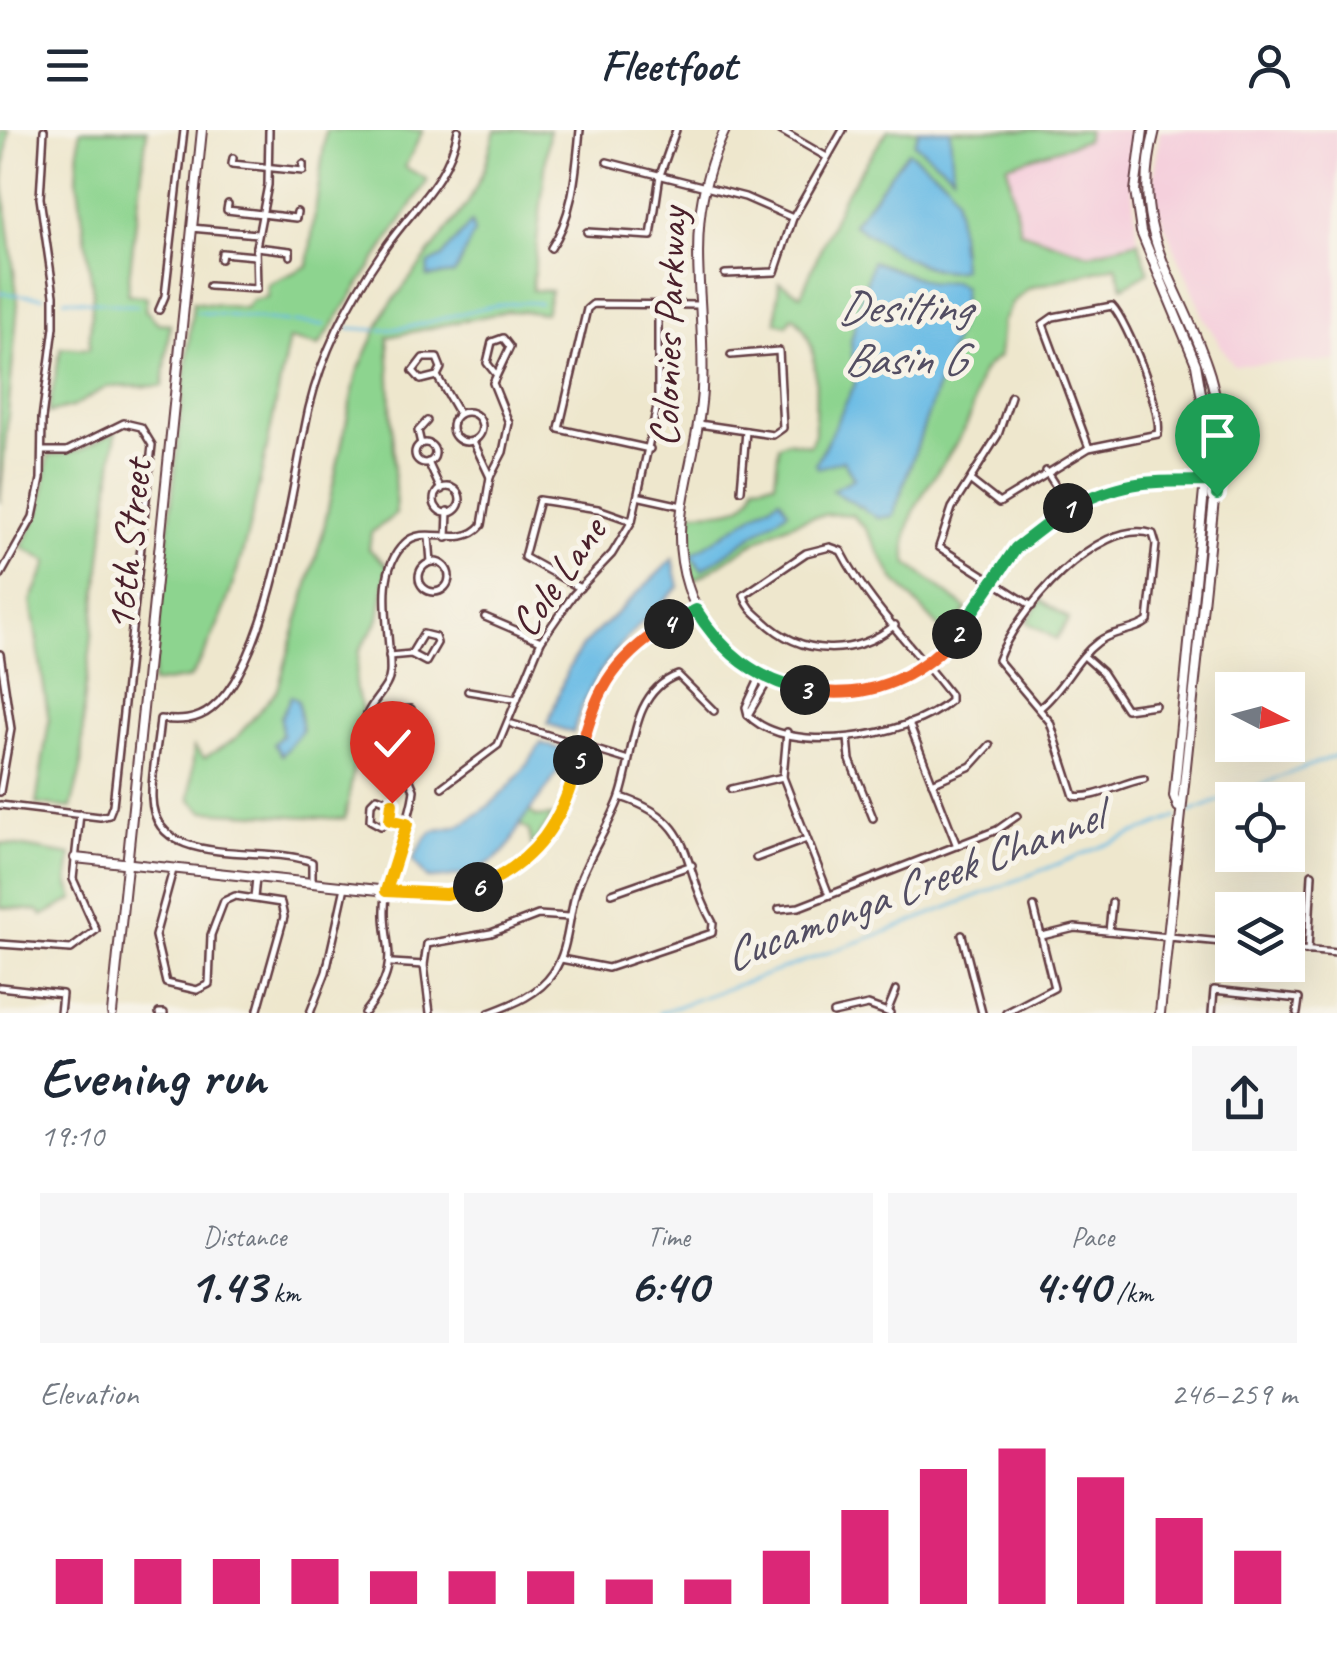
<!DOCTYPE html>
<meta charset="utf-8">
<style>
:root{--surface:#fff;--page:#f6f6f7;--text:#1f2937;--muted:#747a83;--accent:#db2777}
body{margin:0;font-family:Caveat,sans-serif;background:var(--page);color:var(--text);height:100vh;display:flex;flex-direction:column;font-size:38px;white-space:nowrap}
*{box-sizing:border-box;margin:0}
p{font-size:32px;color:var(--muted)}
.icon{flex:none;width:55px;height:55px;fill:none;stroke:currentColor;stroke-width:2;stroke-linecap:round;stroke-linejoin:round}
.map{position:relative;height:883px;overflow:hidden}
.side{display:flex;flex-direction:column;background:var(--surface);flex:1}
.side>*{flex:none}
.needle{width:65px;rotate:96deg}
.controls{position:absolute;left:1215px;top:542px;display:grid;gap:20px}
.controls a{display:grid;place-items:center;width:90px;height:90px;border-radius:0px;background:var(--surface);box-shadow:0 10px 40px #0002;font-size:50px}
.pin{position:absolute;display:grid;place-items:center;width:85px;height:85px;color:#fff;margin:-102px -42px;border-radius:50% 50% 50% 0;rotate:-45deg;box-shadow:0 0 10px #0007}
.pin .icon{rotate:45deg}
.km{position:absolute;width:50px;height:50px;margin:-25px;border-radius:50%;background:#222;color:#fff;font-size:28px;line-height:50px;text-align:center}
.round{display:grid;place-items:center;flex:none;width:105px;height:105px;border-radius:0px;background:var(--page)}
.head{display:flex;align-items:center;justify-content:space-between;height:170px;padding:0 40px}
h1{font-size:55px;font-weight:700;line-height:75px}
.figures{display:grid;grid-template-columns:repeat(3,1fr);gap:15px;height:170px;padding:10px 40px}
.figures div{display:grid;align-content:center;border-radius:0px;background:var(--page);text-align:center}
.figures b{font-size:50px;font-weight:700}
.figures small{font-size:28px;font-weight:400}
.figures p{font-size:28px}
.chart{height:280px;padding:20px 40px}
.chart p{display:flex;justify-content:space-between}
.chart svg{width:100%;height:180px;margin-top:10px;stroke:var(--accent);stroke-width:6}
header{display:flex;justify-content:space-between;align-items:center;height:130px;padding:0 40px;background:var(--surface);font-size:45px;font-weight:700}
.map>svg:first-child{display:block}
</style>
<header><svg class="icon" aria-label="menu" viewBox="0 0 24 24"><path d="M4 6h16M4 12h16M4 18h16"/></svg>Fleetfoot<svg class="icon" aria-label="person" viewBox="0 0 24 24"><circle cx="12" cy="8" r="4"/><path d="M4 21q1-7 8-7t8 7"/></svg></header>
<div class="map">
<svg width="1337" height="883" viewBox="0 0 1337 883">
<rect width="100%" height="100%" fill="#f7f3e8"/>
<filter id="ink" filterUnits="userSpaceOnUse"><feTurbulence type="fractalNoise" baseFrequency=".01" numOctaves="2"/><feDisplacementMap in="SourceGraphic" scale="20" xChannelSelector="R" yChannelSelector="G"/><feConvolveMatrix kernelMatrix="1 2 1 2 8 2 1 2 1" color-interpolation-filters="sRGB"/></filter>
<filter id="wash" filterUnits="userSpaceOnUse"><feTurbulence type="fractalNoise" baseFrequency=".0048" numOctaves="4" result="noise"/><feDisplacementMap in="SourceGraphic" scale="40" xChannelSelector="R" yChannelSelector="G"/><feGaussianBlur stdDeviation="2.25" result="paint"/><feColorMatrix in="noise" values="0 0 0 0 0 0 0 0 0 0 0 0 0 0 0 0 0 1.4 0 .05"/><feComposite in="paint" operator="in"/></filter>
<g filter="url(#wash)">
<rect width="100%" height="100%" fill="#eee7cd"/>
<!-- built -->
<g fill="#f5cfdc">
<polygon points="1088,0 1139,0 1131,50 1138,111 1089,124 1020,101 1007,34 1086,10"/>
<polygon points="1160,0 1337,0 1337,231 1233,235 1205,190 1158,79 1152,55"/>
</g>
<!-- green -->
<g fill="#8dd48f" stroke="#6c7a5d" stroke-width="2.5">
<polygon points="0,0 9,0 3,52 18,173 0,373"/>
<polygon points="80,0 147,0 127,164 147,167 145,180 158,193 170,194 163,256 107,257 72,277 48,283 61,217 89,219 93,162 77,48"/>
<path d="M 326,0 L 423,0 L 405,37 L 428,50 L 319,216 L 289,209 C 266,312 247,462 190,548 L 152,554 L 193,172 L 245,178 L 252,170 L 267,167 L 268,154 L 308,136 Z"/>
<polygon points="495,0 549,0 532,160 551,161 545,183 509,181 388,207 396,384 371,403 369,419 388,436 379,489 359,521 355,556 363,583 345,689 203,681 190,669 194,617 204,628 235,609 278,559 323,402 357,243 386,180 468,73 484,40"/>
<path d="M 888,0 L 1088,0 L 1086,10 L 1007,35 L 1020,101 L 1089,124 L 1138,111 L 1149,142 L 1123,157 L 1116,136 L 1029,158 L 1012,173 L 1002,193 L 999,227 C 969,245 980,267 967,294 C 947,337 894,383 908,434 L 967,479 L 947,506 L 894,449 L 866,399 L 852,385 C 794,376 740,424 692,452 L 686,419 L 688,383 C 712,379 750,388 755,354 L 775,352 L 779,315 L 787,311 L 810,315 L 815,303 C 814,264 824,215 793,186 L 787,195 L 776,192 L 779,152 L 801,165 L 843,67 Z"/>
<polygon points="116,301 84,574 81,639 71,678 36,674 49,591 31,471 48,432 22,417 42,377 48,326 80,320"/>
<polygon points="1041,470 1069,489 1056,509 1027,492"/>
<polygon points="529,681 537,687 553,686 532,716 529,701 519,694"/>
<polygon points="0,713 71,725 68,752 74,769 42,786 39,781 0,777"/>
</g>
<!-- water -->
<g fill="#69bbe5" stroke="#5a6d88" stroke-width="2.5">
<polygon points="919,0 950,0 953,45 914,13"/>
<path d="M 908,21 L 948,52 L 956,67 L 962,139 C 927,149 881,112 853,94 Z"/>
<polygon points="471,93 474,103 454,144 427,147 429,134 442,127"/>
<polygon points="872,131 931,153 953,151 963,157 961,188 893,386 878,388 832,360 854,348 843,330 818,338 816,334 855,254 851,211"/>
<polygon points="780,368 788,381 702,440 691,425"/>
<path d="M 673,429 L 679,457 C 632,501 590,538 573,603 L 548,594 L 567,541 L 582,516 Z"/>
<polygon points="291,566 298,571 302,601 282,625 274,614 282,605 281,587"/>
<path d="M 541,613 L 565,621 C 558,650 541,665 524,688 C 518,696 514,708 511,713 C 493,738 459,749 428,749 L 413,730 C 436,682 439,711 472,688 C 500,670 525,641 541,613 Z"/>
</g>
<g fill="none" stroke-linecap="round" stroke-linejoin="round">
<!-- stream -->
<g stroke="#69bbe5" stroke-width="2.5">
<polyline points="0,163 43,167"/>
<polyline points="64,169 137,176"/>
<polyline points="197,182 288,192"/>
<polyline points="293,192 325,195"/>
<polyline points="349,198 378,200"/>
<path d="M 381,200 C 436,197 485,168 540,173"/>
<polyline points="1190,682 1337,625"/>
<polyline points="659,883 883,803 1176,687"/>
</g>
</g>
</g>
<g filter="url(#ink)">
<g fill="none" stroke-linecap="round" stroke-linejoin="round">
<defs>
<g id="street">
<polyline points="780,0 825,26"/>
<polyline points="233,28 232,34 303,41 303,34"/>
<polyline points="607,32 745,67 793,88"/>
<polyline points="228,74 227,80 296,88 297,82"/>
<polyline points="191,98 257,104"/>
<polyline points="587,102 651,106 660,45 676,0"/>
<polyline points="256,117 290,121 290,126"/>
<path d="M 551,118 C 574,85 576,39 580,0"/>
<polyline points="221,129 222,123 255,126"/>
<polyline points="725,144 775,142 793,88 843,0"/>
<polyline points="209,156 257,159 256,117 268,55 269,0"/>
<polyline points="159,180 165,166 184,0"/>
<polyline points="437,246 421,250 413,241 423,228 437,228 441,238 437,246 459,284"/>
<polyline points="1011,266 998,305 952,378 939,417 1032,476"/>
<circle cx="467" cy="297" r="15"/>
<polyline points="699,294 773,305 783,298 779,221 731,225"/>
<polyline points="473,311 490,347"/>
<circle cx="425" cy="323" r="10"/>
<polyline points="421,314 418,301 427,291"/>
<polyline points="650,319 559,299 587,179 593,174 699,175"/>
<polyline points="428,332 441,360"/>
<polyline points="1046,341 1069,377"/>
<path d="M 971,351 L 999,373 L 1089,318 L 1158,304 C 1163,282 1127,191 1112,176 L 1053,187 L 1043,194 L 1089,318"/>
<circle cx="447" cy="370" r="13"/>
<polyline points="741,360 746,301"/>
<polyline points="641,367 682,376"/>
<polyline points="429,407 431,432"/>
<polyline points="447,408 448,381"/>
<circle cx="434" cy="447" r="15"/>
<polyline points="0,446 33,387 41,349 42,289 54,197 54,165 40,68 44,0"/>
<polyline points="580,458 524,427 539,370 598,379 632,391"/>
<polyline points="485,487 541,511"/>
<polyline points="0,524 11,599 0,662"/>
<polyline points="389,526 411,524 426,532 437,513 435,507 423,504 411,524"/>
<polyline points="1084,526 1102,542 1126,579 1155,575"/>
<polyline points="468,561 517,569"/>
<path d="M 1041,577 C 1064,558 1075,529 1098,512 C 1113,500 1135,502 1148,491 L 1156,414 L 1153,404 C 1097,386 1015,484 998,530 L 1050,592 L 1074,666 C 1095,670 1122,652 1144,649"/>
<path d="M 748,585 C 788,627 910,607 950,571 L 950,565 C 913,516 869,475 841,421 L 830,417 L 806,423 L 744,465 C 747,477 755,483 763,490 C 801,527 855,527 895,495"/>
<polyline points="748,585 746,577 761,545"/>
<polyline points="748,585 769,549"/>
<polyline points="909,593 957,716"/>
<polyline points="512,594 628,630"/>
<polyline points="787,602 783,647 829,765"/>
<polyline points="848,608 850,630 873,688"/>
<polyline points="373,628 393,607 411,603 411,579 397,580 393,607"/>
<polyline points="932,653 971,636 990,615"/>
<polyline points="442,657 498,615 541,511 573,465 612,424 632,391 658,272 658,177"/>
<polyline points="731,659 783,647"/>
<polyline points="0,675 100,687 109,685 113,675 152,315 141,297 124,293 67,321 42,321"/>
<polyline points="389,689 381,696 370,690 371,673 377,667 392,673 389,689 407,694"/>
<polyline points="756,728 807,709"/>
<polyline points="173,740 155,806 166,853 197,860 209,854 211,805 224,771 235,766 281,773 284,787 257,883"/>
<path d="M 312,752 L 312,732 C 266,713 154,742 152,668 C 151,642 158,615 160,589 C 179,591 196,591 211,579 C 271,531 292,353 309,278 C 323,220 349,170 383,121 C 410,80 449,51 458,0"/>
<polyline points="612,763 692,735"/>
<polyline points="254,768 256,748"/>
<polyline points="779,779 799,777 997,700 1017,686"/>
<polyline points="1109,801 1112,773"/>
<polyline points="962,805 982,883"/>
<polyline points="1042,806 1075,798 1232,813"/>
<polyline points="0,814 71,819 96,800 73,749 80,684"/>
<polyline points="1288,819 1337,823"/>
<polyline points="1308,821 1312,744"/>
<path d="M 561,829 L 608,838 L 712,803 L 713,793 C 679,734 699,692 621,667"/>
<polyline points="392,833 424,835"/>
<polyline points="0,857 62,864 60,883"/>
<polyline points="887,882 896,860"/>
<polyline points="159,883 164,883"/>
<polyline points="310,883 326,842 345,757"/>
<path d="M 364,883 C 409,826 377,816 387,758 C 392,724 410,695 414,660 L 407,643 C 392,634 369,632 365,613 C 356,577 389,565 390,543 C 392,505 372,445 404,414 C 425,392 460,421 482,395 L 490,347 L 503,322 L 509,293 L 493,253 L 510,217 L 503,208 L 492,212 L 487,233 L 495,243"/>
<polyline points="430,883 424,835 427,814 491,803 538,785 569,787"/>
<path d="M 489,883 C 513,874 538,865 553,843 C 569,819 568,789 576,762 C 585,731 606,702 618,672 C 635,632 627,563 678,545 L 714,581"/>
<polyline points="833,883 868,875 890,883"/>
<polyline points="1006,883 1054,858 1034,777"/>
<polyline points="1212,883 1214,860 1299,869 1297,883"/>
</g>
<g id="secondary">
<path d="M 725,0 C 679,97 707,161 702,260 C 700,301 688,338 682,379 C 674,431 690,487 730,523 C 757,547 790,560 826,562 C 963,572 968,433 1066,379 C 1124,347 1156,352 1219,351"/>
<polyline points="1143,0 1135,61 1141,102 1196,234 1209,310 1174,666 1178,677"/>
<path d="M 1155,0 C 1128,103 1177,147 1207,236 C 1216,261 1218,287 1220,313 L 1160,883"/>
<path d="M 75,728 L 426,765 C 489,763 547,729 569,667 C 581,631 583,590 602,556 C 622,518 660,498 696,480"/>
</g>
<polyline id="primary" points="112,883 202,0"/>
</defs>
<!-- street casing -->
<use href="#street" stroke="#633d43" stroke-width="10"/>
<!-- secondary casing -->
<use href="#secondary" stroke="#633d43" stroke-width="12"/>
<!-- primary casing -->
<use href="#primary" stroke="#633d43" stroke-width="12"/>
<!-- street -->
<use href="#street" stroke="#fff" stroke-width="5"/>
<!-- secondary -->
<use href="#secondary" stroke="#fff" stroke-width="8"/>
<!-- primary -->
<use href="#primary" stroke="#fff" stroke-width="8"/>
</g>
</g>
<g fill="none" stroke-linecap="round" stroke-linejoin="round" filter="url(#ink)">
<defs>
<path id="split-1" d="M 1068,378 C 1132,347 1151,352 1219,351 L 1217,365"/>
<polyline id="split-2" points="957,504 1016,418 1068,378"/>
<path id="split-3" d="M 805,560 C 867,571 916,550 957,504"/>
<path id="split-4" d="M 669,494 L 696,480 C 722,522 756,550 805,560"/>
<path id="split-5" d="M 578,630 C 596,563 608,532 669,494"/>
<path id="split-6" d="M 478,757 C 537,732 563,691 578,630"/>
<polyline id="split-7" points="392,673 390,690 407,694 386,761 446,764 478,757"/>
</defs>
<!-- split-1 casing -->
<use href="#split-1" stroke="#fff" stroke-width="20"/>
<!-- split-2 casing -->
<use href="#split-2" stroke="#fff" stroke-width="20"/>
<!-- split-3 casing -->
<use href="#split-3" stroke="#fff" stroke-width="20"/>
<!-- split-4 casing -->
<use href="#split-4" stroke="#fff" stroke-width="20"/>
<!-- split-5 casing -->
<use href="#split-5" stroke="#fff" stroke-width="20"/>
<!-- split-6 casing -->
<use href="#split-6" stroke="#fff" stroke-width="20"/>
<!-- split-7 casing -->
<use href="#split-7" stroke="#fff" stroke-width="20"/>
<!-- split-1 -->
<use href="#split-1" stroke="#22a559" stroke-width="12"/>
<!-- split-2 -->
<use href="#split-2" stroke="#22a559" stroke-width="12"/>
<!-- split-3 -->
<use href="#split-3" stroke="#f0652b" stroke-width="12"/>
<!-- split-4 -->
<use href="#split-4" stroke="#22a559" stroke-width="12"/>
<!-- split-5 -->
<use href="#split-5" stroke="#f0652b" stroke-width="12"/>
<!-- split-6 -->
<use href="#split-6" stroke="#f5b400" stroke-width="12"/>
<!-- split-7 -->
<use href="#split-7" stroke="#f5b400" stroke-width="12"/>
</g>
<g text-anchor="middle" stroke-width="10" stroke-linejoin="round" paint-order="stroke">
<!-- street labels -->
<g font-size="42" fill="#4a1f2b" stroke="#f7f3e8">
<text transform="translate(667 197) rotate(-88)" y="15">Colonies Parkway</text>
<text transform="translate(127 415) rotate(-84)" y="15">16th Street</text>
<text transform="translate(557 446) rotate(-55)" y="15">Cole Lane</text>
</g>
<!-- water labels -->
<g font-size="45" font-style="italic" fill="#534e63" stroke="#f7f3e8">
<text x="904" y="192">Desilting<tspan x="904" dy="52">Basin G</tspan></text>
<text transform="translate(912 755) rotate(-21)" y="16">Cucamonga Creek Channel</text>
</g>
</g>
</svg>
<div class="controls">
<a><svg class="needle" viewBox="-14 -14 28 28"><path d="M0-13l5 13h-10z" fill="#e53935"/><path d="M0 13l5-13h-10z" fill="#747a83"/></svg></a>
<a><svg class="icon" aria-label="locate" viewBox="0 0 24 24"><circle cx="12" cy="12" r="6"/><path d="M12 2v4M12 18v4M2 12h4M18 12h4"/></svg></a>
<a><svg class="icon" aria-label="layers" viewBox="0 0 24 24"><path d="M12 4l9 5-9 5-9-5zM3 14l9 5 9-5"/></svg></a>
</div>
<div class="pin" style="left:1217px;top:365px;background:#1e9e55"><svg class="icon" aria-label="arrive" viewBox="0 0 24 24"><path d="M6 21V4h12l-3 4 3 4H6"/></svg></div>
<div class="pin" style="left:392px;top:673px;background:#d93025"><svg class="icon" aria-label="check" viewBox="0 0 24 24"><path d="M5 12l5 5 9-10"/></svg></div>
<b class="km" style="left:1068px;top:378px">1</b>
<b class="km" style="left:957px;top:504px">2</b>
<b class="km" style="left:805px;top:560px">3</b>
<b class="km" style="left:669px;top:494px">4</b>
<b class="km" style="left:578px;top:630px">5</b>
<b class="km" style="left:478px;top:757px">6</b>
</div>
<section class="side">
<div class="head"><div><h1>Evening run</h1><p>19:10</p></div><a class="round"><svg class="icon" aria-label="share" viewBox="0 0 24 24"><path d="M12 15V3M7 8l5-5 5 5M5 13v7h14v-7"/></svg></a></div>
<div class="figures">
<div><p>Distance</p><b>1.43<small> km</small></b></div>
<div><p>Time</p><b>6:40</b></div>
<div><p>Pace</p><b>4:40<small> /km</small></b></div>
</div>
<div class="chart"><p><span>Elevation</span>246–259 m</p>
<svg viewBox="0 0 160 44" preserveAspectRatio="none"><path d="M5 44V33M15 44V33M25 44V33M35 44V33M45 44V36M55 44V36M65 44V36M75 44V38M85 44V38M95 44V31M105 44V21M115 44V11M125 44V6M135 44V13M145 44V23M155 44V31"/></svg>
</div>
</section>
